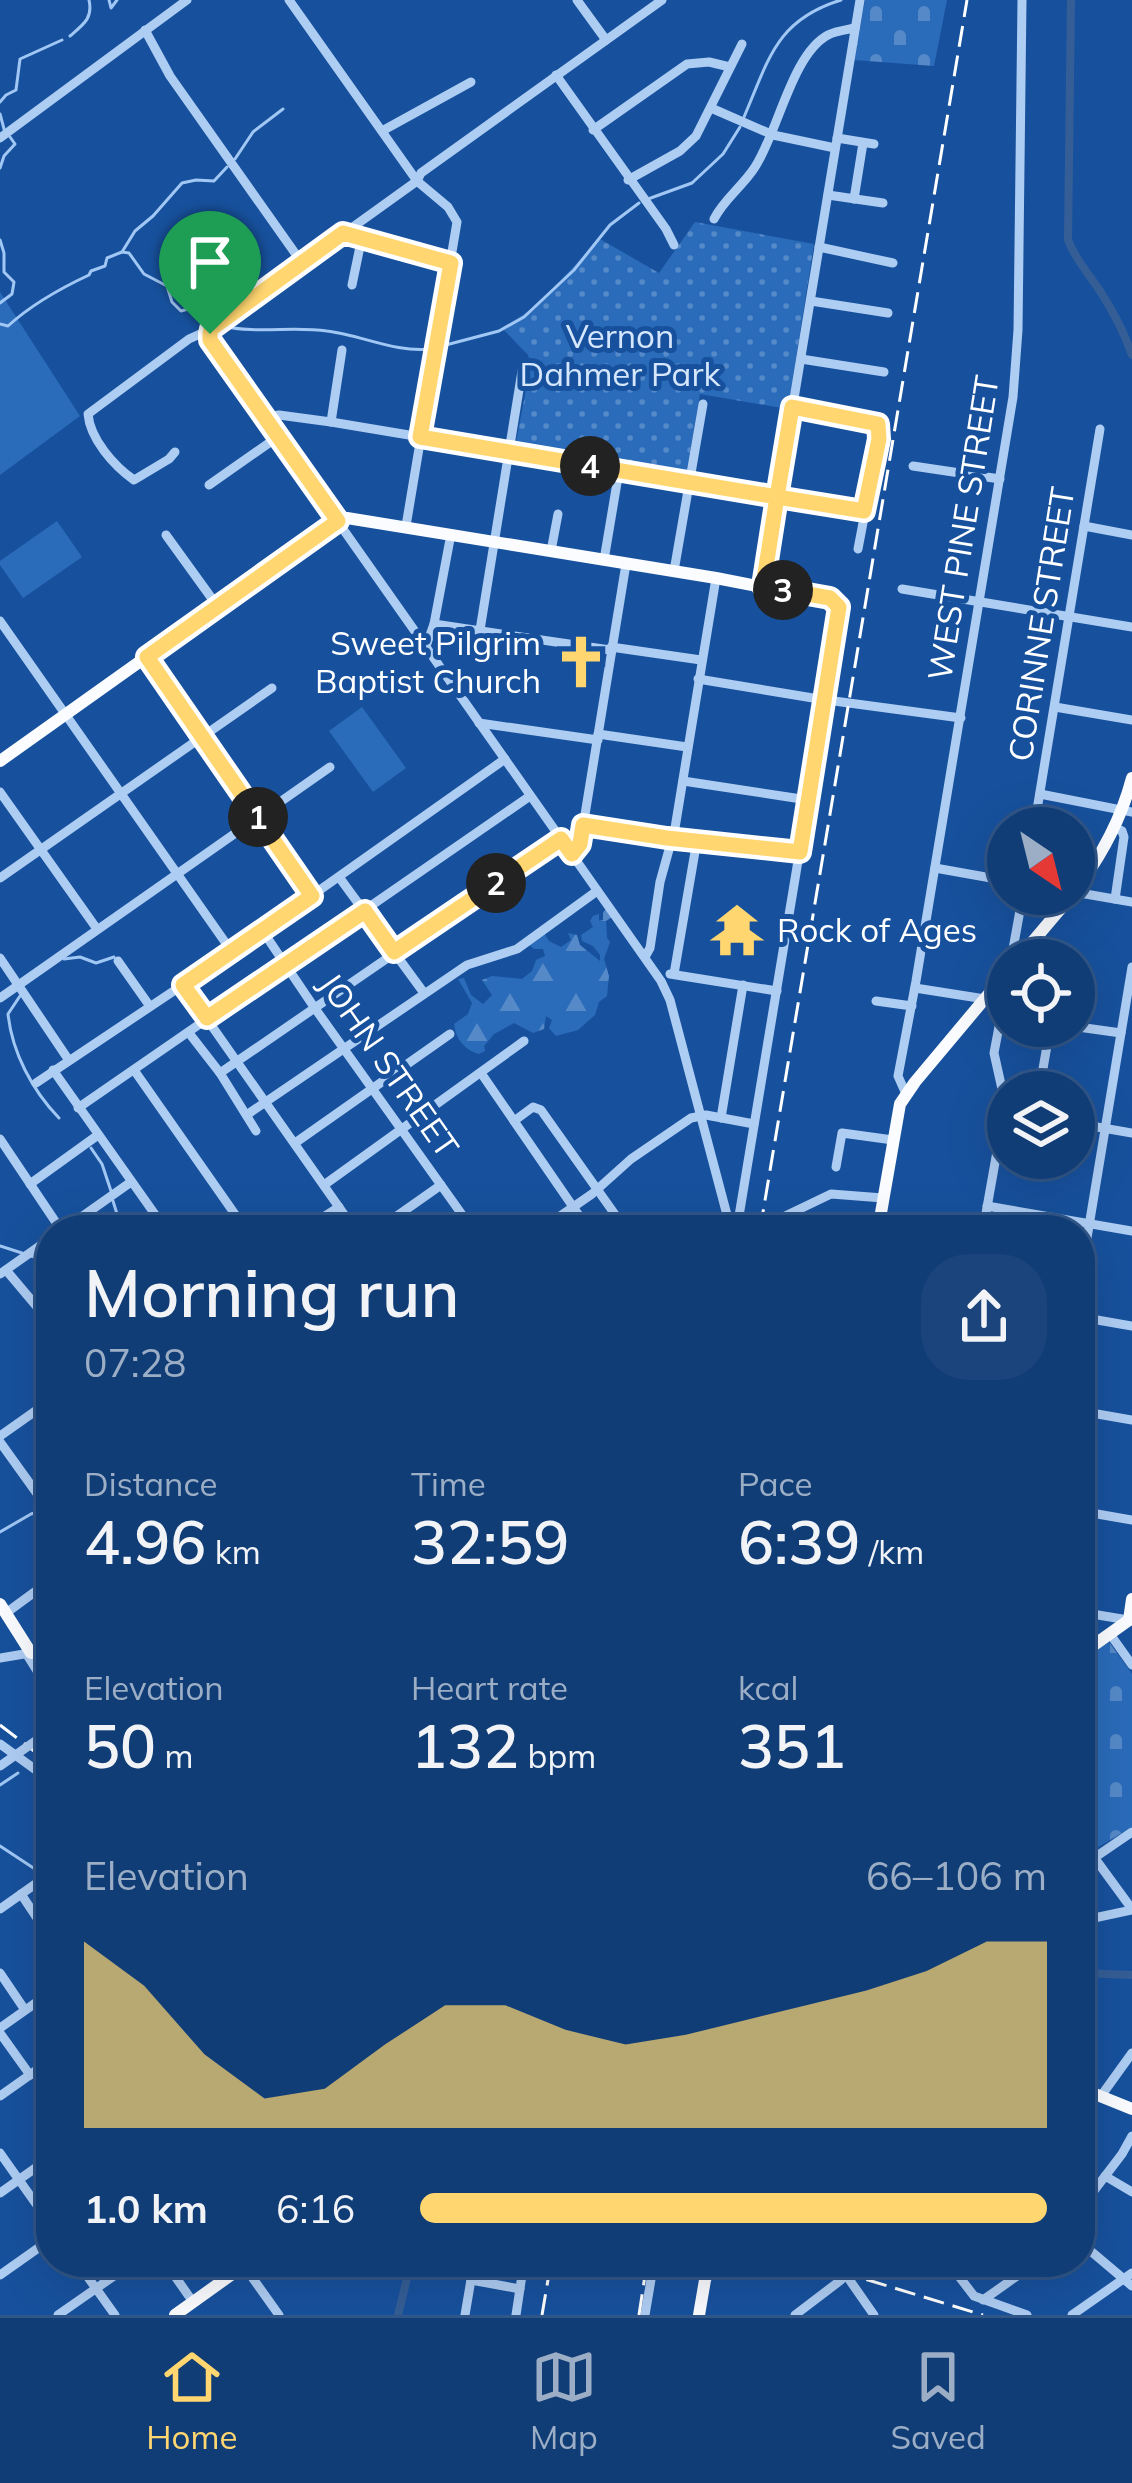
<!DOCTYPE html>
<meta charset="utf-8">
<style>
:root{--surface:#113d76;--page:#1a447b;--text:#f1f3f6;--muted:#9caec5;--line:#305688;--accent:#ffd670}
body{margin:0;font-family:Mulish,sans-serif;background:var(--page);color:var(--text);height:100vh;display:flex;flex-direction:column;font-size:45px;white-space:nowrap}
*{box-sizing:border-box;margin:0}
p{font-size:39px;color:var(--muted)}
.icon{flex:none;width:66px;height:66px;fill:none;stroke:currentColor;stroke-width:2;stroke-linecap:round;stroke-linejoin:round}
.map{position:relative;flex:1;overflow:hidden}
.sheet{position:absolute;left:36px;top:1215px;width:1059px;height:1062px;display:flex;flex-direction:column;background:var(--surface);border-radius:48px;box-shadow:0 12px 48px #0002,0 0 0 3px var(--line)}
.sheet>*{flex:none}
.needle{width:78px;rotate:145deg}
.controls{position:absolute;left:987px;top:807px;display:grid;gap:24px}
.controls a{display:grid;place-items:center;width:108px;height:108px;border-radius:50%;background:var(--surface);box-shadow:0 12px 48px #0002,0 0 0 3px var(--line);font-size:60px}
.pin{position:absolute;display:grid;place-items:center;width:102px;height:102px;color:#fff;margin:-123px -51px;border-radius:50% 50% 50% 0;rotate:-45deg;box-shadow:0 0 12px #0007}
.pin .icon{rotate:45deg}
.km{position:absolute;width:60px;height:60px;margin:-30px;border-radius:50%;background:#222;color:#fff;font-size:33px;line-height:60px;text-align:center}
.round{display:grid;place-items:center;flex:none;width:126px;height:126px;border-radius:48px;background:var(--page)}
.head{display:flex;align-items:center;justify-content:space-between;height:204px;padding:0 48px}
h1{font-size:66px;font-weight:600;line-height:90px}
.stats{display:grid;grid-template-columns:repeat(3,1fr);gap:18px;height:204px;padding:12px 48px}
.stats div{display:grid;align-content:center}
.stats b{font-size:60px;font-weight:600}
.stats small{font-size:33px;font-weight:400}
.stats p{font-size:33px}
.chart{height:336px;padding:24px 48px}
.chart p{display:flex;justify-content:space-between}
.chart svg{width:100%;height:216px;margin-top:12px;fill:var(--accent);opacity:.7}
ul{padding:0 48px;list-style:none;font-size:39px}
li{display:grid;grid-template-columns:192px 144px 1fr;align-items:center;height:90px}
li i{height:30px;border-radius:15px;background:var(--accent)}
.dock{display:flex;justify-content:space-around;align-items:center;height:168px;border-top:3px solid var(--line);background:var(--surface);font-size:33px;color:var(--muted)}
.dock a{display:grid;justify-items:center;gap:6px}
.dock .selected{color:var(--accent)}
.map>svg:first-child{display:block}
</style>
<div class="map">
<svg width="1132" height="2315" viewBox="0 0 1132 2315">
<defs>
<pattern id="forest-firs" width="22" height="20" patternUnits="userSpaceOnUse" patternTransform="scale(3)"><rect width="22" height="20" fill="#2a6bba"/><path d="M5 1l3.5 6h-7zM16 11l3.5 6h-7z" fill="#5589c8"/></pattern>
<pattern id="cemetery-stones" width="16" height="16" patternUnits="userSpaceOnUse" patternTransform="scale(3)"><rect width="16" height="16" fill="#2a6bba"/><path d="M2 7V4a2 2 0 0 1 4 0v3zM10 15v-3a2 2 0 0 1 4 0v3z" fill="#5589c8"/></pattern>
<pattern id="park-dots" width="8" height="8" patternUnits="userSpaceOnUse" patternTransform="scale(3)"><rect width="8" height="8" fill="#2a6bba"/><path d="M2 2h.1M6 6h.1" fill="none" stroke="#5589c8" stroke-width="1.8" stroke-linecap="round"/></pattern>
</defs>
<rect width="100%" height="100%" fill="#17519d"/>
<!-- grass -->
<g fill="#2a6bba">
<polygon points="0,292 80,416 0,475"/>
<polygon points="57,521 82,557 23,598 0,565 0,561"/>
<polygon points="362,707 406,768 373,792 329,731"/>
</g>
<!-- forest -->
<path fill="url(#forest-firs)" d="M 606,909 L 612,917 L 606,921 L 607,938 L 610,942 L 604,959 L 609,976 L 607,996 L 599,1002 L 595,1015 L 578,1030 L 556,1036 L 549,1028 L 552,1020 L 546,1016 L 544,1029 L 533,1033 L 514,1023 L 494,1034 L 484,1046 L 485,1051 L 479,1054 C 465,1050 456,1040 454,1024 L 468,1014 L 472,1003 L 458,979 L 464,978 L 471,995 L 483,1004 L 492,995 L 482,980 L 492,976 L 522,979 L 532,971 L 536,960 L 545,956 L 543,949 L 534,949 L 529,945 L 544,933 L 549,941 L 561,947 L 571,940 L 568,933 L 577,935 L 580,945 L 600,961 L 600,955 L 593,946 L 582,941 L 581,935 L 593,927 L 590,921 L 593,916 L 599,914 L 599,921 L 603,920 L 603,912 Z"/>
<!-- cemetery -->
<g fill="url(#cemetery-stones)">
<polygon points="865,0 947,0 934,66 854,60"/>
<polygon points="1109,1642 1132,1674 1132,1827 1095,1849 1080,1828 1080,1662"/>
</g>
<!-- park -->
<polygon fill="url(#park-dots)" points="695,222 814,244 788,409 700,394 685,480 515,447 531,364 528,355 502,328 535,307 600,239 659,273"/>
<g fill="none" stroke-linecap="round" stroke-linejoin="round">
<!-- stream -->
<g stroke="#a1c7f5" stroke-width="3">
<polyline points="109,0 111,8 117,0"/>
<path d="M 70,36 C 84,24 93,18 89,0"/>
<polyline points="0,102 6,95 16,90 20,59 62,40"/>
<polyline points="0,114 4,129"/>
<path d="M 744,117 C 769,59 776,20 841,0"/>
<polyline points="235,159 253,132 283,109"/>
<polyline points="0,168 4,156 15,144 10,137"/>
<polyline points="648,199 692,183 723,154 740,127"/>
<polyline points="0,240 4,253 4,272 14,282 12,294 0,303"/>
<polyline points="122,252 129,253 144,274 167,286 172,302 181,311 199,306 212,322"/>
<path d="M 0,324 L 8,326 C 32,304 59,289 89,275 L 91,271 L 105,266 L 107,258 L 122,252 L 135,231 L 153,216 L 182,183 L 196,180 L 214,181 L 227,167"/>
<path d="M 222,326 C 257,334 292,326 327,331 C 361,335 396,353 430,349"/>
<polyline points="442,346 499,331 524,317 574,270 610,225 639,203"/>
<polyline points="64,959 80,957 96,963 114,957"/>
<path d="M 20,996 L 8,1014 C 12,1052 32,1090 59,1118"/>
<polyline points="91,1148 102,1164 111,1191"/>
<polyline points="113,1201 122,1230"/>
<polyline points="559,1230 559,1225"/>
<polyline points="0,1246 22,1253"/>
<polyline points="31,1256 51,1262"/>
<polyline points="0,1532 31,1514 44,1510"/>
<polyline points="0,1785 18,1773"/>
<polyline points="0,1846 41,1873"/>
</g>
<!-- river -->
<g stroke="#355e96" stroke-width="8">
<path d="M 1071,0 L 1068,240 C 1075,259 1089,274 1100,291 C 1113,311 1124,332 1132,355"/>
<polyline points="1080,1973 1132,1975"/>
<polyline points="398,2315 411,2262"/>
</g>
<!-- minor -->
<g stroke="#aecdf3" stroke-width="9">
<polyline points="289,0 417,181 448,207 457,222 406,526"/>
<polyline points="577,0 606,40"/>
<polyline points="145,30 170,76 302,263"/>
<polyline points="556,75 666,229 674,245"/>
<polyline points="711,108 773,135 835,148"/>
<polyline points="593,130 687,64 709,62 730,67"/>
<polyline points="382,131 471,82"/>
<polyline points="0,138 187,0"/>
<polyline points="837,138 874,144"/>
<polyline points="628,180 680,151 696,136 742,44"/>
<polyline points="828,195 883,203"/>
<polyline points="854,199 863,143"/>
<path d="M 714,219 C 724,199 743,186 755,167 C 778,132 792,54 828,35 C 836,31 846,30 855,28"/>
<polyline points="343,233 451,263"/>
<polyline points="819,247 893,263"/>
<polyline points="352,285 362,237"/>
<polyline points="811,301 888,313"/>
<polyline points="211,329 210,340 661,981 670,1000 731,1230"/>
<polyline points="801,359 884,372"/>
<polyline points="792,407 878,424 879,439 858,549"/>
<polyline points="266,417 279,415 331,422 864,511"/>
<polyline points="331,422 342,350"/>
<path d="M 175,452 L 169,459 L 134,480 C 114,466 90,439 88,414 L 189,339 L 211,329 L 417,181 L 421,173 L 662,0"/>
<polyline points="913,466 1000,479"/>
<polyline points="209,485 279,436"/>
<polyline points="1084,526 1132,535"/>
<polyline points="166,535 218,607"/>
<polyline points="551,551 558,514"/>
<polyline points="604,560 619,471"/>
<polyline points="674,571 703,404"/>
<polyline points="763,586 860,0"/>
<polyline points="902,589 1132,627"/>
<polyline points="0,621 232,952"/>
<polyline points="434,624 610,650"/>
<polyline points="480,630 523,365"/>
<polyline points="426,646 434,624 451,534"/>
<polyline points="611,647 701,660"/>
<polyline points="147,657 312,896"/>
<polyline points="698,679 819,699 961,718"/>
<polyline points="1055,707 1132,720"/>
<polyline points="479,723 598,740"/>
<polyline points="598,734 687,747"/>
<polyline points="683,781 808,800"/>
<polyline points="0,792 97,929"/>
<polyline points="1040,794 1132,812"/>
<path d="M 583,825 C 655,837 727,843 800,852"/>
<polyline points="1034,828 1100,429"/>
<polyline points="572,854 581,839 626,564"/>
<polyline points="935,868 1008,881"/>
<polyline points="339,877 424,993"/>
<polyline points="0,878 272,688"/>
<polyline points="1074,892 1132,902"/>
<polyline points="1115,899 1124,837 1122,831 1115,828"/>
<polyline points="262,930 314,1007 473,1230"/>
<polyline points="645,957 650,948 660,882 675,828 716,578"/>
<polyline points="0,958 68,1059"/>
<polyline points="1011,960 1023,894"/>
<polyline points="118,961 149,1005"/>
<polyline points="670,974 777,991"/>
<polyline points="674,974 697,840"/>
<polyline points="183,985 355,1230"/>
<polyline points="915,988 985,999 1004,1004"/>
<polyline points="0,998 330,767"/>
<polyline points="876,1001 912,1006"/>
<polyline points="1071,1026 1121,1033"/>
<polyline points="189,1033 220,1073 256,1131"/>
<polyline points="53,1070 166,1230"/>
<polyline points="134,1070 246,1230"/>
<polyline points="220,1073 561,839"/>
<polyline points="481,1073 589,1230"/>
<polyline points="36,1083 232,952 505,759"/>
<polyline points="1039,1092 1049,1034 1056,1026"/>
<polyline points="906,1094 898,1076 916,981 1013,397 1018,330 1022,0"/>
<polyline points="78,1108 530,796"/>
<polyline points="248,1114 467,965 517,949 597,891"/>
<polyline points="721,1118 743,985"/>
<polyline points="514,1121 533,1107 541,1110 626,1230"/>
<polyline points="1074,1123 1132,1133"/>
<polyline points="0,1139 61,1230"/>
<polyline points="295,1143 450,1034"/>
<polyline points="836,1167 842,1133 893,1140"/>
<polyline points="30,1184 98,1135"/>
<polyline points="324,1185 524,1041"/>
<polyline points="987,1206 1132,1231"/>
<polyline points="781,1218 831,1194 883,1198"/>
<polyline points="730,1223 739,1216 839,614 839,607 835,601"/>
<polyline points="63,1230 131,1182"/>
<polyline points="303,1230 339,1207"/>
<polyline points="377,1230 441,1185"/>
<polyline points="540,1230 592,1194 631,1159 691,1118 706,1115 754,1124"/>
<polyline points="983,1230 1004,1112 1004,1098 994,1053 1008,979"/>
<polyline points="6,1270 38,1308 51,1315"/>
<polyline points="0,1274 51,1238"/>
<polyline points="1080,1280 1132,967"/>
<polyline points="1080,1317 1132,1326"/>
<polyline points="1080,1411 1132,1420"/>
<polyline points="0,1436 51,1400"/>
<polyline points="0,1442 51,1513"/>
<polyline points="1080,1511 1132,1520"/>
<polyline points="1080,1612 1128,1620"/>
<polyline points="6,1613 51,1580"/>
<polyline points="1110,1634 1132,1665"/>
<polyline points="26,1653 51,1693"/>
<polyline points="0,1658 30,1653"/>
<polyline points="0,1744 51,1781"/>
<polyline points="1080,1838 1132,1909"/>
<polyline points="1094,1858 1132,1832"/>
<polyline points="21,1894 51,1939"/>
<polyline points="0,1909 51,1873"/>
<polyline points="1080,1921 1132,1910"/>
<polyline points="0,1973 25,2010"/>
<polyline points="0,2028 51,1992"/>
<polyline points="0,2033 30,2075"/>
<polyline points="0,2096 51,2060"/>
<polyline points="1101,2096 1132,2053"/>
<polyline points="0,2153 51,2225"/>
<polyline points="1105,2176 1132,2192"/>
<polyline points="0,2193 51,2157"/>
<polyline points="1080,2209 1122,2154 1132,2136"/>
<polyline points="1080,2242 1132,2286"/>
<polyline points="77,2262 115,2315"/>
<polyline points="165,2262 193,2302"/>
<polyline points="301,2262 306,2269"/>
<polyline points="837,2262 874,2315"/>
<polyline points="948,2262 974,2296 1027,2315"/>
<polyline points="244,2266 279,2315"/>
<polyline points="0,2275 51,2239"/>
<polyline points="471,2280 520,2289"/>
<polyline points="983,2300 1037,2262"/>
<polyline points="58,2315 134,2262"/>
<polyline points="465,2315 474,2262"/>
<polyline points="516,2315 524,2262"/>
<polyline points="645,2315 654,2262"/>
<polyline points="795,2315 841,2280 845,2274 861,2262"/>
<polyline points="1072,2315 1132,2273"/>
</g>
<!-- major -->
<g stroke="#fafcff" stroke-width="12">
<polyline points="0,761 333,524 347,518 716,578 835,601"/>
<path d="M 1074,892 C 1101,857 1121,820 1132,778"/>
<polyline points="1017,960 1073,894"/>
<polyline points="878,1230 900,1104 915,1082 1008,971"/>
<polyline points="0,1604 31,1653 51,1652"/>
<polyline points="1129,1620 1132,1599"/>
<polyline points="1080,1655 1132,1618"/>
<polyline points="1080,2088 1132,2109"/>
<polyline points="175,2315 249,2262"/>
<polyline points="699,2315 705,2280 711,2262"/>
</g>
<!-- rail -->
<g stroke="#fff" stroke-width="3" stroke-dasharray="21 9" stroke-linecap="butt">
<polyline points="760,1230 967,0"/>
<polyline points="0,1725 51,1764"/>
<polyline points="809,2262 983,2315"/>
<polyline points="542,2315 551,2262"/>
<polyline points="639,2315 647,2262"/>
</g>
<!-- minor-bridge -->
<g stroke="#aecdf3" stroke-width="9">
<polyline points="757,1230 781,1218"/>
<polyline points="0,1766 51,1730"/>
</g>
</g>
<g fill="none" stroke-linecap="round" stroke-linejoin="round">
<defs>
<polyline id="route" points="210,334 210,340 338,521 147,657 312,896 183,985 207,1018 365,911 394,952 561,839 572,854 580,844 583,825 667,838 800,852 839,607 830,598 763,586 777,497 864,511 879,439 878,424 792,407 777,497 420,437 451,263 343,233 211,329 210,334"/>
</defs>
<!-- route casing -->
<use href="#route" stroke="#fff" stroke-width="24"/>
<!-- route -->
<use href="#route" stroke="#ffd670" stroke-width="15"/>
</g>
<!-- icons -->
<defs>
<symbol id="church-bare" viewBox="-9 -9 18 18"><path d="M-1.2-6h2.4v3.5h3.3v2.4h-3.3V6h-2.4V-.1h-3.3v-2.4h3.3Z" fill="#ffd670" stroke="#17519d" stroke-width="2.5" paint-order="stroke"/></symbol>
<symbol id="temple-bare" viewBox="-9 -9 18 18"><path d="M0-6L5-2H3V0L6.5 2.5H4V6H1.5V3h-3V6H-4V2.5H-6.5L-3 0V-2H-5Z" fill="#ffd670" stroke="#17519d" stroke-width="2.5" paint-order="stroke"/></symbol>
</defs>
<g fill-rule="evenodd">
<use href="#church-bare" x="543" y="624" width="76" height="76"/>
<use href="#temple-bare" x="699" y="892" width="76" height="76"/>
</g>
<g text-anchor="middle" stroke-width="10" stroke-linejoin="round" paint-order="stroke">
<!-- park labels -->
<g font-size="33" fill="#d6e7fd" stroke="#17519d">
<text x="620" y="348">Vernon<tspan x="620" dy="38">Dahmer Park</tspan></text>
</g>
<!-- street labels -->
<g font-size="33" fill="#fff" stroke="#17519d">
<text transform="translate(963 528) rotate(-81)" y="12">WEST PINE STREET</text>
<text transform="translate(1041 624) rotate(-81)" y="12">CORINNE STREET</text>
<text transform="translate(389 1065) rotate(55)" y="12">JOHN STREET</text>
</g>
<!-- poi labels -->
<g font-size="33" fill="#fff" stroke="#17519d" text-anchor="end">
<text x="541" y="655">Sweet Pilgrim<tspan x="541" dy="38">Baptist Church</tspan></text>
<text x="777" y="942" text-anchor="start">Rock of Ages</text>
</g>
</g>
</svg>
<div class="controls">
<a><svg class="needle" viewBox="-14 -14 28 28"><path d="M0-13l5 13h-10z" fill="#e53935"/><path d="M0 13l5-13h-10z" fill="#9caec5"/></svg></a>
<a><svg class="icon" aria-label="locate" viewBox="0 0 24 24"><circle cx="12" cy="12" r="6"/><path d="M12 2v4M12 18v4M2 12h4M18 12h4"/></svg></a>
<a><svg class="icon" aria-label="layers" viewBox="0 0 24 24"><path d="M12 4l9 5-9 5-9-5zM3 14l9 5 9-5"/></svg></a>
</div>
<div class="pin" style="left:210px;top:334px;background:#1e9e55"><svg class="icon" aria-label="arrive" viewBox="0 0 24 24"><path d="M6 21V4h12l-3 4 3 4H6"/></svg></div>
<b class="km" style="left:258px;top:817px">1</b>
<b class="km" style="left:496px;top:883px">2</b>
<b class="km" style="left:783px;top:590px">3</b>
<b class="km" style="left:590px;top:466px">4</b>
<section class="sheet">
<div class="head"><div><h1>Morning run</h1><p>07:28</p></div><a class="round"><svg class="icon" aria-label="share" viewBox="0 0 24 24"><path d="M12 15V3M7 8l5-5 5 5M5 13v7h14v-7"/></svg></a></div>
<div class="stats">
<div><p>Distance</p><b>4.96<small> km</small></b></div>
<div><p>Time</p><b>32:59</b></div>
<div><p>Pace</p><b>6:39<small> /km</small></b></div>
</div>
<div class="stats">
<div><p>Elevation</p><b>50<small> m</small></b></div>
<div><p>Heart rate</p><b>132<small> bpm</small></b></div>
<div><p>kcal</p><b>351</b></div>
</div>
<div class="chart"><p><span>Elevation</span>66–106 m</p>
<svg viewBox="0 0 160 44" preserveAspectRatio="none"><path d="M0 44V6L10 15L20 29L30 38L40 36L50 27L60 19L70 19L80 24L90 27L100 25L110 22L120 19L130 16L140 12L150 6L160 6V44z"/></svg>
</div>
<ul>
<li><b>1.0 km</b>6:16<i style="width:100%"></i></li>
</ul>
</section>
</div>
<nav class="dock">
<a class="selected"><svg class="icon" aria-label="home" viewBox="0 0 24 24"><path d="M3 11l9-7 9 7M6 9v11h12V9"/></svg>Home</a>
<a><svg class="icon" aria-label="map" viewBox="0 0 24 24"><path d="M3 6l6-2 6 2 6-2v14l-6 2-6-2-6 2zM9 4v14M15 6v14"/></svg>Map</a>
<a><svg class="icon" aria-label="saved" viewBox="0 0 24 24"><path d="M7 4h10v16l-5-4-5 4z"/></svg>Saved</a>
</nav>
